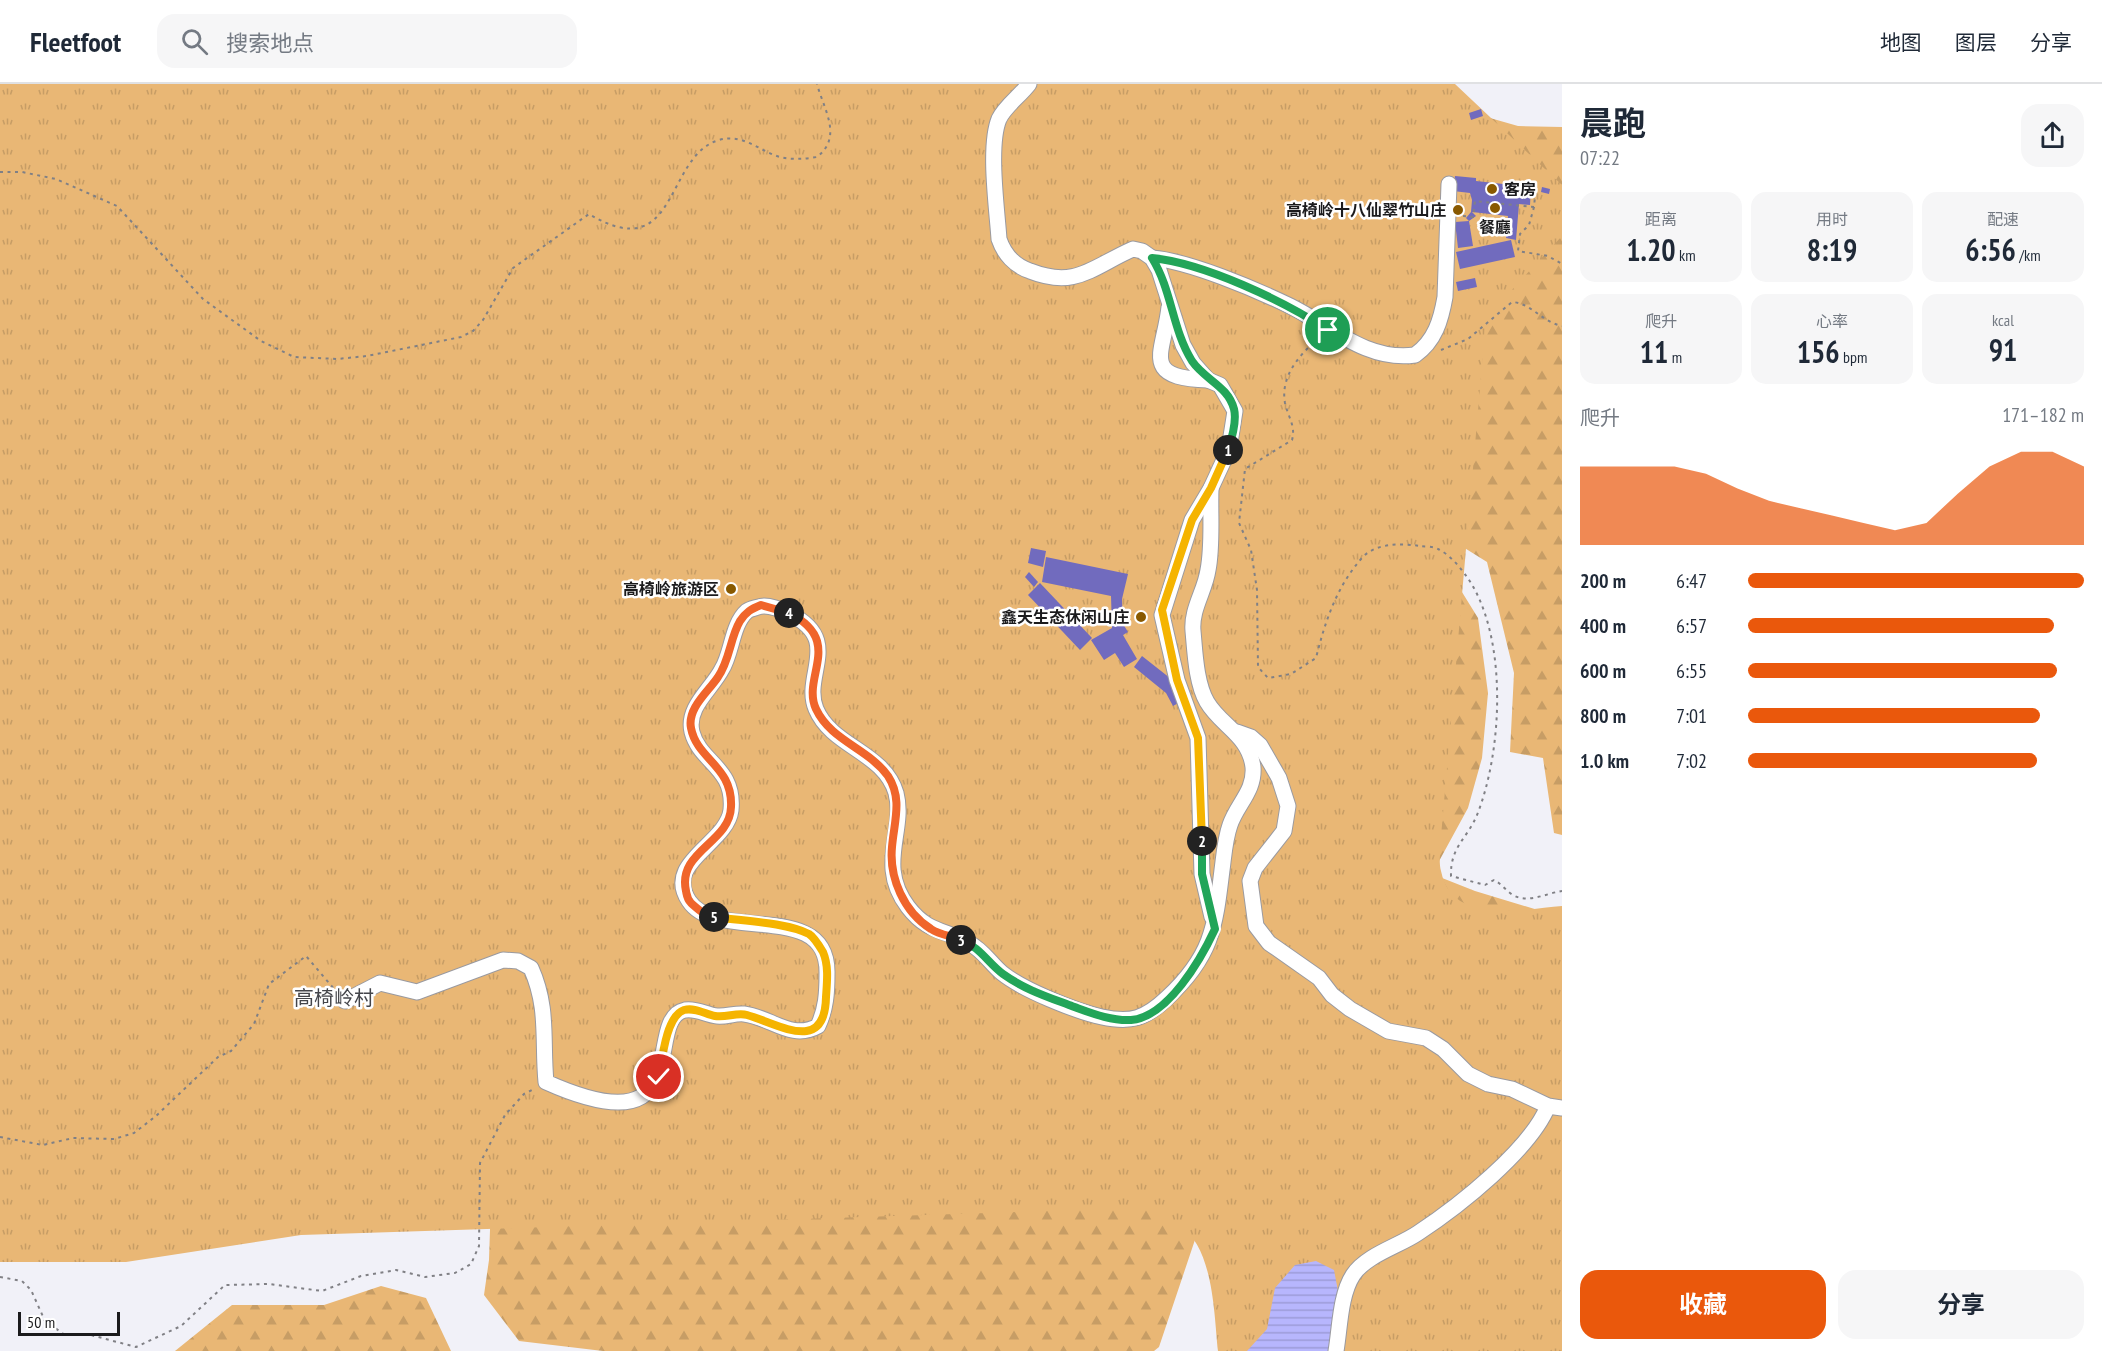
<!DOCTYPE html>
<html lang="zh">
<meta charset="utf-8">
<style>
:root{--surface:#fff;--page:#f6f6f7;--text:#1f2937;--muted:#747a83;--line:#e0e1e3;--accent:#ea580c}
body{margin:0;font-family:"PT Sans Narrow","Noto Sans SC",sans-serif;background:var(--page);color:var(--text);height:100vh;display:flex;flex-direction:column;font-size:22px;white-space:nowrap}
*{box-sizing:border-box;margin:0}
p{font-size:20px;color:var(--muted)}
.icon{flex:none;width:33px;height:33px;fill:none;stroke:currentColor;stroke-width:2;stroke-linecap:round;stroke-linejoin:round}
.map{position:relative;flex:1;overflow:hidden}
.drawer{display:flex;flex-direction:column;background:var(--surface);width:540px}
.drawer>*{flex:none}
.scale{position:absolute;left:18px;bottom:15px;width:102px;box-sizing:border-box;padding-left:6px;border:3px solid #1b1b1d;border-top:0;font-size:16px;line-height:21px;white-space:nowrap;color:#1b1b1d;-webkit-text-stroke:4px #fff;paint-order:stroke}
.pin{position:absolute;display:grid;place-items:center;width:51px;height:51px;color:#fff;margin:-26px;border:3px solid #fff;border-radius:50%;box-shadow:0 2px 6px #0007}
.km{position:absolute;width:30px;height:30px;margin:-15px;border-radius:50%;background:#222;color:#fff;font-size:16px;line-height:30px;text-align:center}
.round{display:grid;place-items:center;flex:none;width:63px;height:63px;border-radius:18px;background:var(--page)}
.summary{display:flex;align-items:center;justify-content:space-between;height:102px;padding:0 18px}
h1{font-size:33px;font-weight:700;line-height:45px}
.stats{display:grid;grid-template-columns:repeat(3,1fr);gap:9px;height:102px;padding:6px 18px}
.stats div{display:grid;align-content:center;border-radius:15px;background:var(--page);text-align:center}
.stats b{font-size:30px;font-weight:700}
.stats small{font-size:16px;font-weight:400}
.stats p{font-size:16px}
.chart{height:168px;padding:12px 18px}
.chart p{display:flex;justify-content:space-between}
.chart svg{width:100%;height:108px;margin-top:6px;fill:var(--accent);opacity:.7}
.primary-button{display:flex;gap:12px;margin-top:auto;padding:12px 18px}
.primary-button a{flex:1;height:69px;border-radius:18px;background:var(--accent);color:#fff;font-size:24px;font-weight:700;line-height:69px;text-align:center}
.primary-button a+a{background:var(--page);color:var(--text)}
ul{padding:0 18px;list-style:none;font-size:20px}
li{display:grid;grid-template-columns:96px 72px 1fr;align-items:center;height:45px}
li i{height:15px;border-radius:8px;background:var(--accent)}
header{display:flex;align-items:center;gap:36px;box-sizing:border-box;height:84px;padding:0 30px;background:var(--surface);border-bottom:2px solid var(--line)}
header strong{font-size:28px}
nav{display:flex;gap:33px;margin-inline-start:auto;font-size:21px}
.search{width:420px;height:54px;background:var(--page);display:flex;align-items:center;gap:15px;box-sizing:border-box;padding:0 21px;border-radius:18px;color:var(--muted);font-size:22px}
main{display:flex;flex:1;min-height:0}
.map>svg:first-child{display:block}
</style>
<header>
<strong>Fleetfoot</strong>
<div class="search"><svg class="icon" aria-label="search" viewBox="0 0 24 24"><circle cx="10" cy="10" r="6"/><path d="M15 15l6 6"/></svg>搜索地点</div>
<nav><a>地图</a><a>图层</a><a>分享</a></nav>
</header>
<main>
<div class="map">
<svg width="1562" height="1267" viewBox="0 0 1562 1267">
<defs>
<pattern id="forest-firs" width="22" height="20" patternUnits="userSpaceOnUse" patternTransform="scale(1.5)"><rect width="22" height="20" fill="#e9b775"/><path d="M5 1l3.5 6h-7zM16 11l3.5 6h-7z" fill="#c79d65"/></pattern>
<pattern id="park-tufts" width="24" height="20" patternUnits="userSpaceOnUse" patternTransform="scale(1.5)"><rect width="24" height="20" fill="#e9b775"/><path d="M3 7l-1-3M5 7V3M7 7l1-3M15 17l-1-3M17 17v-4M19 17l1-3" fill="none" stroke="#c79d65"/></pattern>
<pattern id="water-rules" width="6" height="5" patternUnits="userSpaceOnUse" patternTransform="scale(1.5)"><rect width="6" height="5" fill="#b7b6fd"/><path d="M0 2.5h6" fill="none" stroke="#9d9cd8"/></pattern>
</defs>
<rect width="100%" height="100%" fill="#f1f1f8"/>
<!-- forest -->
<g fill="url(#forest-firs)">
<polygon points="1371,0 1518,42 1562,43 1562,751 1554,749 1543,674 1510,668 1514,589 1487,478 1423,438"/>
<polygon points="1449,487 1478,534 1488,609 1482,674 1468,724 1432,790 1475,807 1551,830 1206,1123 1159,1263 1154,1267 603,1267 519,1257 484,1211 489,1176 492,1085"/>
<polygon points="381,1202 426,1214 451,1267 175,1267 232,1221 324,1221"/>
</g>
<!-- park -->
<path fill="url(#park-tufts)" d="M 0,0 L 1455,0 L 1562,101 L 1562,152 L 1494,225 L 1485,246 L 1440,764 C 1440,771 1439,780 1441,787 C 1452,842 1523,825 1562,822 L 1562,1267 L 1218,1267 C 1214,1231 1214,1163 1179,1141 C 1167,1133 1153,1129 1140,1124 L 301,1151 L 126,1178 L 0,1178 Z"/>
<!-- water -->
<polygon fill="url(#water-rules)" points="1316,1177 1334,1186 1338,1207 1330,1267 1247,1267 1267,1245 1275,1204 1295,1181"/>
<!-- building -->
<g fill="#716bbe">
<polygon points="1481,25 1483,32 1471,36 1469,29"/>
<polygon points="1455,92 1476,94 1476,97 1531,103 1530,121 1519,120 1516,156 1506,154 1508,132 1472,128 1476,132 1469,137 1473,162 1458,164 1455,138 1469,137 1466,134 1471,128 1472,116 1470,109 1453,107"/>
<polygon points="1542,103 1550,105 1549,110 1541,108"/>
<polygon points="1511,156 1515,173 1460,185 1456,168"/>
<polygon points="1475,194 1477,203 1458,207 1456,198"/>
<polygon points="1031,464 1046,467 1043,483 1028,479"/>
<polygon points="1046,473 1128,490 1122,515 1123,540 1128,548 1123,551 1137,575 1124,583 1115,569 1104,576 1091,556 1112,544 1111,512 1042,498"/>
<polygon points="1029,488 1038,498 1034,503 1025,493"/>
<polygon points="1040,499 1092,554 1080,566 1028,511"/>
<polygon points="1142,572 1175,598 1182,617 1173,622 1166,609 1134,583"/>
</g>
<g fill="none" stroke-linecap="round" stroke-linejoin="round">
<defs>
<g id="minor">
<path d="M 1029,0 C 1020,12 1005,22 999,35 C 988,62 997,125 999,155 C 1004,170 1015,182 1030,187 C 1076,205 1092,183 1133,165 L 1142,167 L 1152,174 L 1159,186 L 1183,261 L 1193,279 L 1208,296 L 1220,301 L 1235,327 L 1229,365 L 1211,404 L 1192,436 L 1162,531 L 1177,596 L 1198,654 L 1202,790 L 1212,833"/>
<path d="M 1152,174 C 1189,177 1255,205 1290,222 C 1329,241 1367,278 1415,271 C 1435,257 1441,236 1445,213 L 1449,100"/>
<path d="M 1169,223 C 1164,269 1139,294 1208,296"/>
<polyline points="1237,648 1251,653 1260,661 1279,694 1288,722 1284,747 1255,784 1250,797 1256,842 1269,859 1319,894 1332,911 1350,925 1388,947 1426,954 1443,965 1468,990 1488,1000 1512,1005 1548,1022 1562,1024"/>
<path d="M 345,917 L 380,899 L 417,908 L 503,876 L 518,877 L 531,884 C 549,924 542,957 546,998 C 702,1068 641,935 685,926 C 697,924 706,931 717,932 C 726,933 735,929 744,930 C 771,933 791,957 818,942 C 826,925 827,909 827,890 C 829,814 718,860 689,817 C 663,778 727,760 731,726 C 735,683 700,679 692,648 C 686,623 712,605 722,585 C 732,569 732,540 747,527 C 750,525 761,522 764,522 C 773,522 782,526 790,530 C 843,556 802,591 816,625 C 832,663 884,668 896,709 C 906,747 876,781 908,823 C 928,849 944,845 969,859 C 983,866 991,880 1002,889 C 1023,906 1075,927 1102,933 C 1131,939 1145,935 1167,914 C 1212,872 1215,844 1222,786 C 1224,771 1225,755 1230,741 C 1237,720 1255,707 1253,683 C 1249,651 1221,642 1207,618 C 1196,599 1195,568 1193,547 C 1191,525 1205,507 1208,486 C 1213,460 1210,431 1211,404"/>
<path d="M 1336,1267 C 1340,1244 1340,1211 1353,1191 C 1366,1171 1399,1162 1418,1149 C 1459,1122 1530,1066 1548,1022"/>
</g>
</defs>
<!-- minor casing -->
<use href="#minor" stroke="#9a9aa0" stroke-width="17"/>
<!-- path -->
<g stroke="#808085" stroke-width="2" stroke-dasharray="3 4.5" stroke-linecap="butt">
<path d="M 0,88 L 22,88 L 56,95 L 117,122 L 203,215 L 261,257 L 294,273 L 337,275 L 367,272 L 461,253 L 473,247 L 483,236 L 513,184 L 589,130 C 679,184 664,72 719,56 C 743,49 759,67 780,73 C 792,76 804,75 817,73 C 843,53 824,26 817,0"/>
<polyline points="1534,123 1529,141 1520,150 1518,167 1548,172 1562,180"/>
<polyline points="1463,132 1473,133 1475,117 1534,123 1536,102"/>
<path d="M 1319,254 C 1300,270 1280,292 1285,319 C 1288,333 1296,342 1292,356 L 1245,385 L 1239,439 L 1251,466 L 1257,506 L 1258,583 L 1268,594 L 1291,590 L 1316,574 C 1325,538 1336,504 1361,475 C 1374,459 1400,459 1420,462 C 1425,463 1433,462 1438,465 C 1449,470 1460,483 1467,493 C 1508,551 1503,666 1477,731 C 1467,755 1450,763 1451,792 L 1485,801 L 1494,796 C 1502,800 1506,807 1513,811 C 1528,820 1547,809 1562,807"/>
<path d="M 1441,266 L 1468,255 L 1512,218 C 1531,219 1542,238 1562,242"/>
<polyline points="1070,531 1076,525"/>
<polyline points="0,1053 43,1061 73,1054 114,1055 134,1049 156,1032 218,973 231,967 254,940 269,900 306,872 335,906"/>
<polyline points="0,1193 22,1197 31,1206 45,1237 65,1251 87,1250 136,1263 181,1242 225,1201 269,1200 322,1207 361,1192 396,1186 425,1193 455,1189 471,1180 479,1162 480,1079 505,1031 524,1010 534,1005"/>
</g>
<!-- minor -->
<use href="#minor" stroke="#fff" stroke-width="15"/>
</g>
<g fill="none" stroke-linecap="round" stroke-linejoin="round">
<defs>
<path id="split-1" d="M 1228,366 C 1232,354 1237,337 1234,325 C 1228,302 1205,296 1192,277 C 1172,245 1172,206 1152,174 C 1204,179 1284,217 1328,246"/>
<polyline id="split-2" points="1202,757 1198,654 1177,596 1162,526 1192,436 1211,404 1228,366"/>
<path id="split-3" d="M 961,856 C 980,863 988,879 1003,890 C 1024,905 1045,912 1069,921 C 1089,928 1109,937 1131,936 C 1168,933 1201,875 1215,845 L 1202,790 L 1202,757"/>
<path id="split-4" d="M 789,529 C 845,557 801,593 816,625 C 831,657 868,664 888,692 C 903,715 894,738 892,763 C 889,794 904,828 931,845 C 940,851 952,852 961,856"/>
<path id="split-5" d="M 714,833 C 704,831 699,826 691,819 C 687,815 687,812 686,807 C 677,767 730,759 731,723 C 733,682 697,676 691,644 C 687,624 709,607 718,593 C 730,576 730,554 740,537 C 746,528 751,525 761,521 L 789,529"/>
<path id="split-6" d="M 659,993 C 662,976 666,932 684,926 C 695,923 705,930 715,932 C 726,934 737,928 747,931 C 779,940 825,971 826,913 C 827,898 829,882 823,868 C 820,863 814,853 809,850 C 785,838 741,837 714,833"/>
</defs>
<!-- split-1 casing -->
<use href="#split-1" stroke="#fff" stroke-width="12"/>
<!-- split-2 casing -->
<use href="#split-2" stroke="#fff" stroke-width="12"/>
<!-- split-3 casing -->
<use href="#split-3" stroke="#fff" stroke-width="12"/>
<!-- split-4 casing -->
<use href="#split-4" stroke="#fff" stroke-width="12"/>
<!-- split-5 casing -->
<use href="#split-5" stroke="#fff" stroke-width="12"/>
<!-- split-6 casing -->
<use href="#split-6" stroke="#fff" stroke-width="12"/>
<!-- split-1 -->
<use href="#split-1" stroke="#22a559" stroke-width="8"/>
<!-- split-2 -->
<use href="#split-2" stroke="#f5b400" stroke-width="8"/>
<!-- split-3 -->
<use href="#split-3" stroke="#22a559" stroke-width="8"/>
<!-- split-4 -->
<use href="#split-4" stroke="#f0652b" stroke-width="8"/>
<!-- split-5 -->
<use href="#split-5" stroke="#f0652b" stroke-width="8"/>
<!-- split-6 -->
<use href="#split-6" stroke="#f5b400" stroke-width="8"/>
</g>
<!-- markers -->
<g fill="#895900" stroke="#fff" stroke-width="2">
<circle cx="1492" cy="105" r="6"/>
<circle cx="1495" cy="124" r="6"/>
<circle cx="1458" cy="126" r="6"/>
<circle cx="731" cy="505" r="6"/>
<circle cx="1141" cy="533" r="6"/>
</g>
<g text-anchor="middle" stroke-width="5" stroke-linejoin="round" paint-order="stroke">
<!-- poi labels -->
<g font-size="16" font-weight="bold" fill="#1b1b1d" stroke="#fff" text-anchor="end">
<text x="1504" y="111" text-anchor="start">客房</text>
<text x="1446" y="132">高椅岭十八仙翠竹山庄</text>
<text x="1495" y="149" text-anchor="middle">餐廳</text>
<text x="719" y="511">高椅岭旅游区</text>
<text x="1129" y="539">鑫天生态休闲山庄</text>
</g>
<!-- quarter labels -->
<g font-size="20" fill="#44454a" stroke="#fff">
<text x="334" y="921">高椅岭村</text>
</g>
</g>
</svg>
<div class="scale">50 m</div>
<div class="pin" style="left:1328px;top:246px;background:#1e9e55"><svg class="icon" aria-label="arrive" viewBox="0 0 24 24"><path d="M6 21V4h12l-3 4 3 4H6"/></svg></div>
<div class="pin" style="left:659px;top:993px;background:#d93025"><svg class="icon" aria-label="check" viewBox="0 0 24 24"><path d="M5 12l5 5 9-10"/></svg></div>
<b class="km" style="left:1228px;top:366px">1</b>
<b class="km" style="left:1202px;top:757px">2</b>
<b class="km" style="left:961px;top:856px">3</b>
<b class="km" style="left:789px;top:529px">4</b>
<b class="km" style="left:714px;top:833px">5</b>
</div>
<section class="drawer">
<div class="summary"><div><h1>晨跑</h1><p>07:22</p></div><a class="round"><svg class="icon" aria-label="share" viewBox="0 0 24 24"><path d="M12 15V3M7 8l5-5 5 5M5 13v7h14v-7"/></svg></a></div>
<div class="stats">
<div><p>距离</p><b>1.20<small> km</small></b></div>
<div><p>用时</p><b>8:19</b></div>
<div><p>配速</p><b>6:56<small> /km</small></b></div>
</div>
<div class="stats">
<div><p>爬升</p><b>11<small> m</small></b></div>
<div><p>心率</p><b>156<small> bpm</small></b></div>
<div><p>kcal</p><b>91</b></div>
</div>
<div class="chart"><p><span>爬升</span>171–182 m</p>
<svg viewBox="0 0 160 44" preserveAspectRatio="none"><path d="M0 44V12L10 12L20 12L30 12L40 15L50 21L60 26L70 29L80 32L90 35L100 38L110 35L120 23L130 12L140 6L150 6L160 12V44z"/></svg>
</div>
<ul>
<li><b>200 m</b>6:47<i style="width:100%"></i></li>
<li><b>400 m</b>6:57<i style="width:91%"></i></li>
<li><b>600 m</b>6:55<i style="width:92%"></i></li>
<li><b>800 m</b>7:01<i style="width:87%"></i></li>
<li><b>1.0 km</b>7:02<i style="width:86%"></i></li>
</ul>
<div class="primary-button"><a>收藏</a><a>分享</a></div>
</section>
</main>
